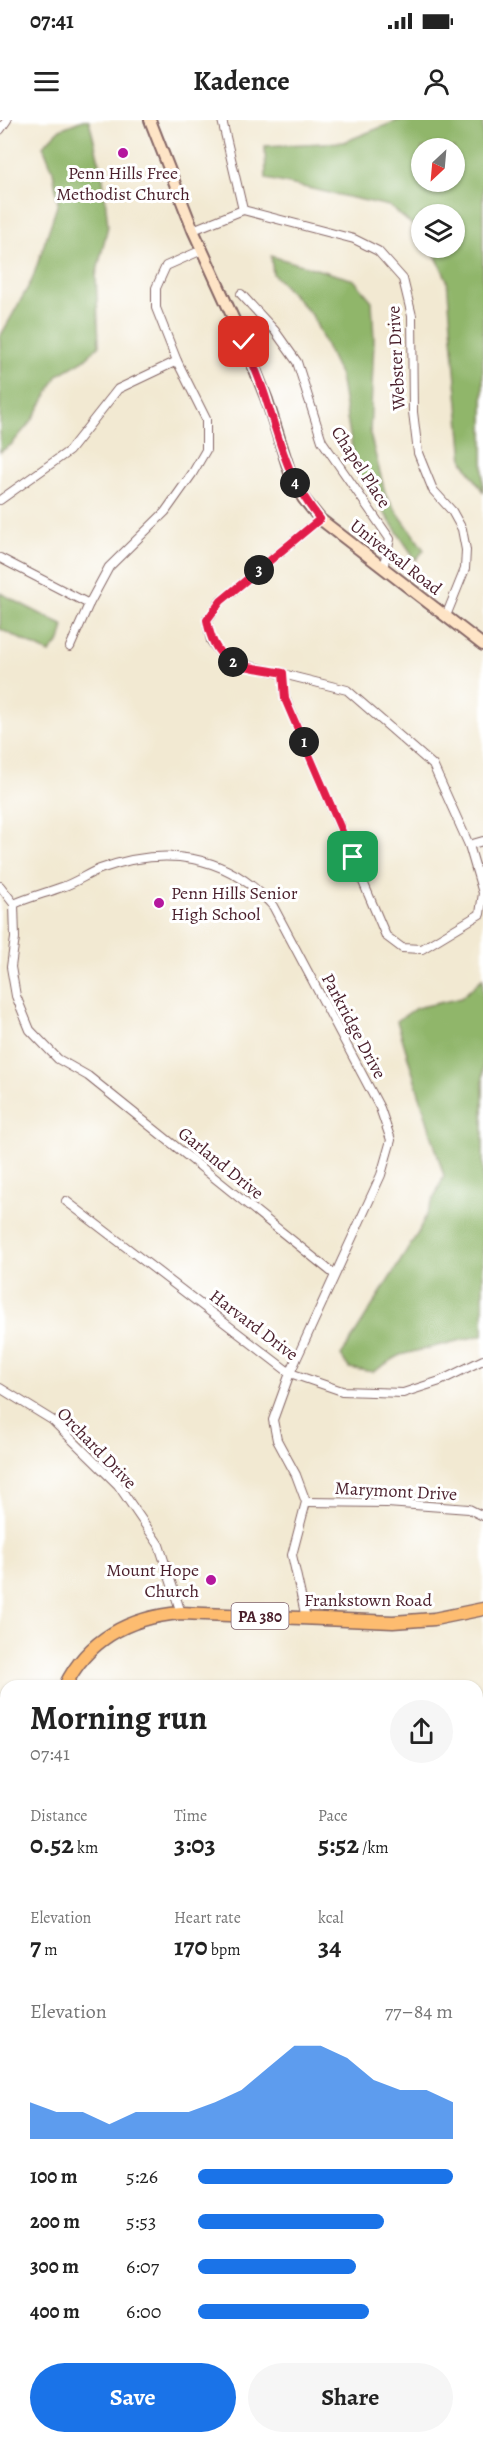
<!DOCTYPE html>
<meta charset="utf-8">
<style>
:root{--surface:#fff;--page:#f6f6f6;--text:#222;--muted:#767676;--accent:#1a73e8}
body{margin:0;font-family:Alegreya,serif;background:var(--page);color:var(--text);height:100vh;display:flex;flex-direction:column;font-size:22px;white-space:nowrap}
*{box-sizing:border-box;margin:0}
p{font-size:20px;color:var(--muted)}
.icon{flex:none;width:33px;height:33px;fill:none;stroke:currentColor;stroke-width:2;stroke-linecap:round;stroke-linejoin:round}
.map{position:relative;flex:1;overflow:hidden}
.side{position:absolute;left:0px;top:1560px;width:483px;height:764px;display:flex;flex-direction:column;background:var(--surface);border-radius:18px 18px 0 0;box-shadow:0 2px 4px #0004}
.side>*{flex:none}
.needle{width:39px;rotate:206deg}
.controls{position:absolute;left:411px;top:18px;display:grid;gap:12px}
.controls a{display:grid;place-items:center;width:54px;height:54px;border-radius:50%;background:var(--surface);box-shadow:0 2px 4px #0004;font-size:30px}
.pin{position:absolute;display:grid;place-items:center;width:51px;height:51px;color:#fff;margin:-26px;border-radius:12px;box-shadow:0 3px 9px #0006}
.km{position:absolute;width:30px;height:30px;margin:-15px;border-radius:50%;background:#222;color:#fff;font-size:16px;line-height:30px;text-align:center}
.round{display:grid;place-items:center;flex:none;width:63px;height:63px;border-radius:32px;background:var(--page)}
.overview{display:flex;align-items:center;justify-content:space-between;height:102px;padding:0 30px}
h1{font-size:33px;font-weight:700;line-height:45px}
.figures{display:grid;grid-template-columns:repeat(3,1fr);gap:9px;height:102px;padding:6px 30px}
.figures div{display:grid;align-content:center}
.figures b{font-size:26px;font-weight:700}
.figures small{font-size:16px;font-weight:400}
.figures p{font-size:16px}
.chart{height:168px;padding:12px 30px}
.chart p{display:flex;justify-content:space-between}
.chart svg{width:100%;height:108px;margin-top:6px;fill:var(--accent);opacity:.7}
.cta{display:flex;gap:12px;margin-top:auto;padding:12px 30px}
.cta a{flex:1;height:69px;border-radius:36px;background:var(--accent);color:#fff;font-size:24px;font-weight:700;line-height:69px;text-align:center}
.cta a+a{background:var(--page);color:var(--text)}
ul{padding:0 30px;list-style:none;font-size:20px}
li{display:grid;grid-template-columns:96px 72px 1fr;align-items:center;height:45px}
li i{height:15px;border-radius:8px;background:var(--accent)}
.status{display:flex;justify-content:space-between;align-items:center;height:42px;padding:0 30px;background:var(--surface);direction:ltr}
.status svg{height:16px;fill:currentColor}
header{display:flex;justify-content:space-between;align-items:center;height:78px;padding:0 30px;background:var(--surface);font-size:27px;font-weight:700}
.map>svg:first-child{display:block}
</style>
<div class="status"><b>07:41</b><svg viewBox="0 0 49 12"><path d="M0 12V9h3v3zM5 12V6h3v6zM10 12V3h3v9zM15 12V0h3v12zM26 1h20v11H26zM47 4h2v5h-2z"/></svg></div>
<header><svg class="icon" aria-label="menu" viewBox="0 0 24 24"><path d="M4 6h16M4 12h16M4 18h16"/></svg>Kadence<svg class="icon" aria-label="person" viewBox="0 0 24 24"><circle cx="12" cy="8" r="4"/><path d="M4 21q1-7 8-7t8 7"/></svg></header>
<div class="map">
<svg width="483" height="2323" viewBox="0 0 483 2323">
<rect width="100%" height="100%" fill="#fff"/>
<filter id="ink" filterUnits="userSpaceOnUse"><feTurbulence type="fractalNoise" baseFrequency=".0167" numOctaves="2"/><feDisplacementMap in="SourceGraphic" scale="12" xChannelSelector="R" yChannelSelector="G"/><feConvolveMatrix kernelMatrix="1 2 1 2 8 2 1 2 1" color-interpolation-filters="sRGB"/></filter>
<filter id="wash" filterUnits="userSpaceOnUse"><feTurbulence type="fractalNoise" baseFrequency=".008" numOctaves="4" result="noise"/><feDisplacementMap in="SourceGraphic" scale="24" xChannelSelector="R" yChannelSelector="G"/><feGaussianBlur stdDeviation="1.35" result="paint"/><feColorMatrix in="noise" values="0 0 0 0 0 0 0 0 0 0 0 0 0 0 0 0 0 1.4 0 .05"/><feComposite in="paint" operator="in"/></filter>
<g filter="url(#wash)">
<rect width="100%" height="100%" fill="#f2e9d2"/>
<!-- green -->
<polygon fill="#b5d47b" stroke="#807a53" stroke-width="1.5" points="6,2193 6,2318 185,2318 183,2323 0,2323 0,2206"/>
<!-- forest -->
<g fill="#90b66b" stroke="#6d6a4b" stroke-width="1.5" fill-rule="evenodd">
<polygon points="83,0 89,0 103,58 108,106 96,156 99,226 84,240 58,255 33,299 11,325 0,332 0,217 32,160 58,83 53,51 43,26 60,9"/>
<path d="M 399,0 L 483,0 L 483,372 L 463,341 L 447,160 L 432,128 L 454,128 L 454,94 L 422,94 L 421,112 L 389,86 L 266,59 L 265,26 L 344,22 ZM 422,28 L 454,28 L 454,62 L 422,62 Z"/>
<polygon points="271,136 354,160 372,181 374,220 370,314 386,376 424,430 416,440 356,351 340,256 312,195 273,154"/>
<polygon points="0,473 64,506 60,521 49,533 0,509"/>
<polygon points="483,858 483,1215 400,1235 373,1252 349,1248 341,1236 418,1113 444,1056 397,901 416,888 461,878"/>
</g>
</g>
<g filter="url(#ink)">
<g fill="none" stroke-linecap="round" stroke-linejoin="round">
<defs>
<g id="street">
<polyline points="222,0 243,90"/>
<polyline points="0,10 7,0"/>
<polyline points="193,110 243,90 354,119 378,131 403,159 412,196 413,292 418,333 433,370 452,391 462,409 466,430 465,449 446,496"/>
<polyline points="241,174 275,211 297,242 322,321 390,419 383,448"/>
<polyline points="0,380 69,331 118,269 177,241"/>
<polyline points="0,438 89,484"/>
<polyline points="70,527 89,484 109,447 165,392 192,354 206,330 206,299 177,241 156,188 156,168 166,146 202,130"/>
<polyline points="283,553 285,578 386,816 402,828 422,829 480,794 483,773 469,725 433,645 347,570 234,542 222,536 211,521 207,500 221,481 320,399"/>
<polyline points="469,725 483,721"/>
<polyline points="0,766 14,784"/>
<polyline points="66,1081 290,1253 342,1271 403,1273 440,1261 483,1240"/>
<polyline points="0,1268 52,1300 118,1365 159,1425 181,1493"/>
<polyline points="306,1382 387,1383 469,1389 483,1396"/>
<path d="M 306,1498 L 292,1435 L 306,1382 L 296,1355 L 277,1320 L 273,1300 L 290,1253 L 381,1055 L 391,1020 L 380,988 L 273,786 C 226,733 164,726 100,749 C 87,754 75,763 62,767 C 46,773 30,777 14,784 L 15,818 L 11,847 L 16,876 L 30,910 L 58,939 L 88,956 L 334,1154"/>
<polyline points="477,1596 483,1598"/>
<polyline points="477,1789 483,1791"/>
<polyline points="0,1847 6,1853"/>
<polyline points="477,1984 483,1990"/>
<polyline points="0,2069 6,2067"/>
<polyline points="477,2148 483,2153"/>
<polyline points="205,2318 207,2323"/>
<polyline points="473,2318 479,2323"/>
</g>
<polyline id="secondary" points="150,0 193,110 244,222 267,280 290,353 303,378 320,399 483,525"/>
<g id="primary">
<path d="M 65,1566 C 88,1519 130,1497 181,1493 L 393,1502 L 434,1499 L 483,1489"/>
<polyline points="0,2205 6,2193"/>
</g>
</defs>
<!-- street casing -->
<use href="#street" stroke="#856665" stroke-width="10"/>
<!-- secondary casing -->
<use href="#secondary" stroke="#856665" stroke-width="14"/>
<!-- primary casing -->
<use href="#primary" stroke="#856665" stroke-width="15"/>
<!-- street -->
<use href="#street" stroke="#fff" stroke-width="8"/>
<!-- secondary -->
<use href="#secondary" stroke="#fee4c6" stroke-width="10"/>
<!-- primary -->
<use href="#primary" stroke="#fdbc70" stroke-width="12"/>
</g>
</g>
<g fill="none" stroke-linecap="round" stroke-linejoin="round" filter="url(#ink)">
<defs>
<path id="route" d="M 244,222 C 252,242 261,261 267,282 C 282,328 288,360 320,399 L 221,481 L 207,500 C 216,550 240,544 283,553 L 285,579 L 353,737"/>
</defs>
<!-- route casing -->
<use href="#route" stroke="#fff" stroke-width="12"/>
<!-- route -->
<use href="#route" stroke="#e11d48" stroke-width="8"/>
</g>
<!-- markers -->
<g fill="#b5179e" stroke="#fff" stroke-width="2">
<circle cx="123" cy="33" r="6"/>
<circle cx="159" cy="783" r="6"/>
<circle cx="211" cy="1460" r="6"/>
</g>
<g text-anchor="middle" stroke-width="6" stroke-linejoin="round" paint-order="stroke">
<!-- shield labels -->
<rect fill="#fff" stroke="#80626b" stroke-width="1.5" x="231.5" y="1483" width="57" height="26" rx="4.5"/>
<g font-size="16" font-weight="bold" fill="#4a1f2b">
<text x="260" y="1502">PA 380</text>
</g>
<!-- poi labels -->
<g font-size="18" fill="#4a1f2b" stroke="#fff">
<text x="123" y="59">Penn Hills Free<tspan x="123" dy="21">Methodist Church</tspan></text>
<text x="171" y="779" text-anchor="start">Penn Hills Senior<tspan x="171" dy="21">High School</tspan></text>
<text x="199" y="1456" text-anchor="end">Mount Hope<tspan x="199" dy="21">Church</tspan></text>
</g>
<!-- street labels -->
<g font-size="18" fill="#4a1f2b" stroke="#fff">
<text transform="translate(396 238) rotate(-93)" y="6">Webster Drive</text>
<text transform="translate(361 347) rotate(57)" y="6">Chapel Place</text>
<text transform="translate(396 437) rotate(38)" y="6">Universal Road</text>
<text transform="translate(354 906) rotate(62)" y="6">Parkridge Drive</text>
<text transform="translate(221 1043) rotate(39)" y="6">Garland Drive</text>
<text transform="translate(254 1205) rotate(37)" y="6">Harvard Drive</text>
<text transform="translate(97 1328) rotate(46)" y="6">Orchard Drive</text>
<text transform="translate(396 1371) rotate(3)" y="6">Marymont Drive</text>
<text x="368" y="1486">Frankstown Road</text>
</g>
</g>
</svg>
<div class="controls">
<a><svg class="needle" viewBox="-14 -14 28 28"><path d="M0-13l5 13h-10z" fill="#e53935"/><path d="M0 13l5-13h-10z" fill="#767676"/></svg></a>
<a><svg class="icon" aria-label="layers" viewBox="0 0 24 24"><path d="M12 4l9 5-9 5-9-5zM3 14l9 5 9-5"/></svg></a>
</div>
<div class="pin" style="left:353px;top:737px;background:#1e9e55"><svg class="icon" aria-label="arrive" viewBox="0 0 24 24"><path d="M6 21V4h12l-3 4 3 4H6"/></svg></div>
<div class="pin" style="left:244px;top:222px;background:#d93025"><svg class="icon" aria-label="check" viewBox="0 0 24 24"><path d="M5 12l5 5 9-10"/></svg></div>
<b class="km" style="left:304px;top:622px">1</b>
<b class="km" style="left:233px;top:542px">2</b>
<b class="km" style="left:259px;top:450px">3</b>
<b class="km" style="left:295px;top:363px">4</b>
<section class="side">
<div class="overview"><div><h1>Morning run</h1><p>07:41</p></div><a class="round"><svg class="icon" aria-label="share" viewBox="0 0 24 24"><path d="M12 15V3M7 8l5-5 5 5M5 13v7h14v-7"/></svg></a></div>
<div class="figures">
<div><p>Distance</p><b>0.52<small> km</small></b></div>
<div><p>Time</p><b>3:03</b></div>
<div><p>Pace</p><b>5:52<small> /km</small></b></div>
</div>
<div class="figures">
<div><p>Elevation</p><b>7<small> m</small></b></div>
<div><p>Heart rate</p><b>170<small> bpm</small></b></div>
<div><p>kcal</p><b>34</b></div>
</div>
<div class="chart"><p><span>Elevation</span>77–84 m</p>
<svg viewBox="0 0 160 44" preserveAspectRatio="none"><path d="M0 44V29L10 33L20 33L30 38L40 33L50 33L60 33L70 29L80 24L90 15L100 6L110 6L120 11L130 20L140 24L150 24L160 29V44z"/></svg>
</div>
<ul>
<li><b>100 m</b>5:26<i style="width:100%"></i></li>
<li><b>200 m</b>5:53<i style="width:73%"></i></li>
<li><b>300 m</b>6:07<i style="width:62%"></i></li>
<li><b>400 m</b>6:00<i style="width:67%"></i></li>
</ul>
<div class="cta"><a>Save</a><a>Share</a></div>
</section>
</div>
